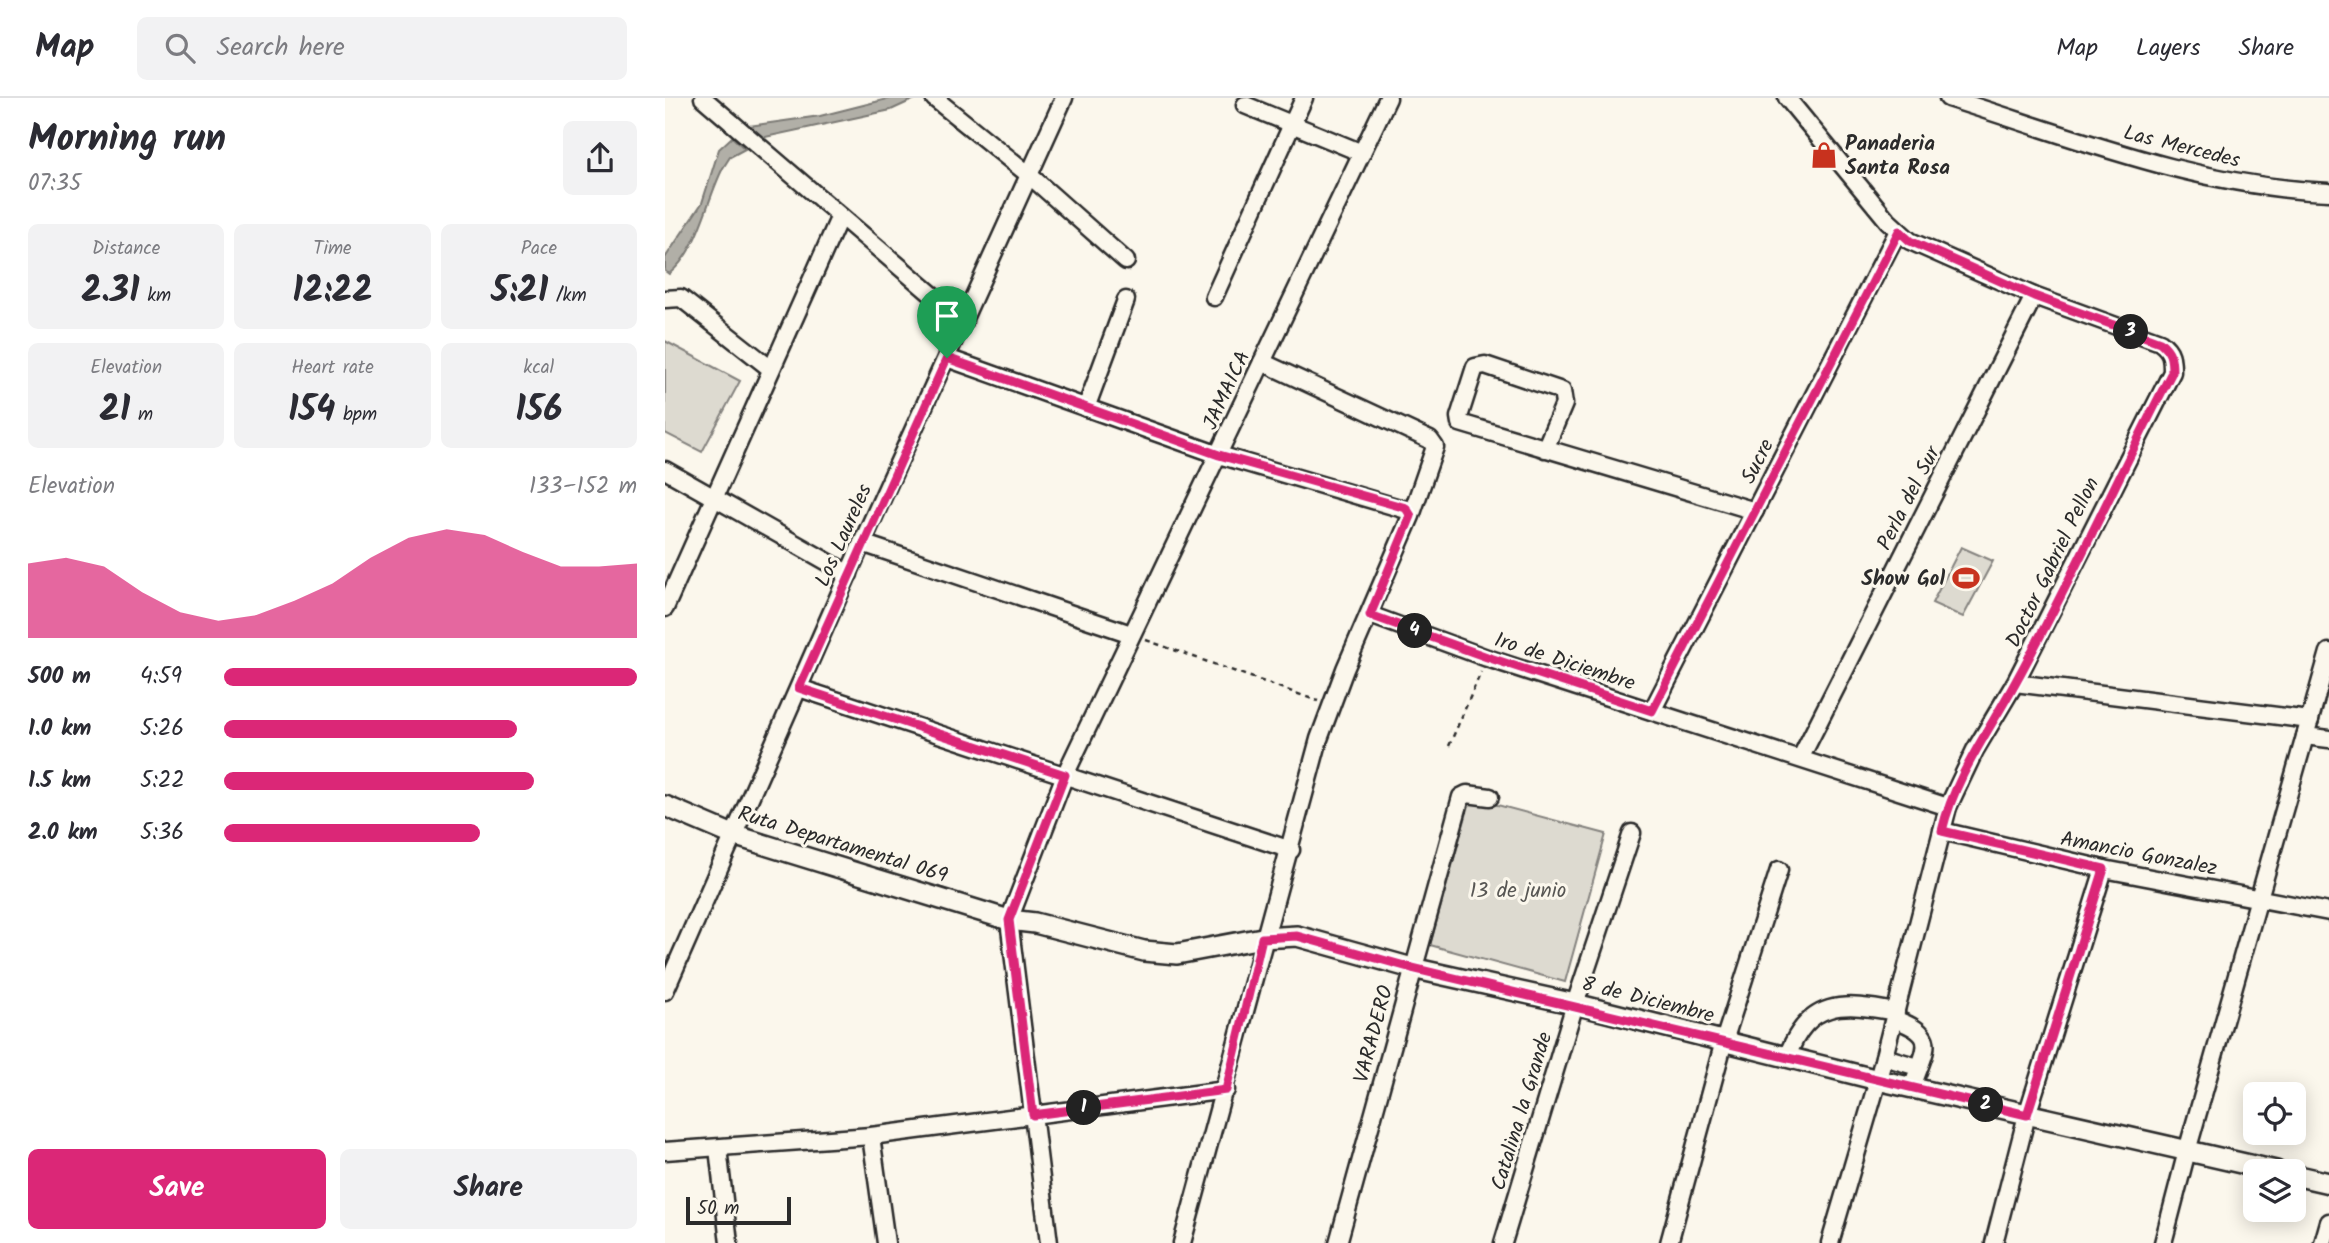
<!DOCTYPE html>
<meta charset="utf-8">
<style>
:root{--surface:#fff;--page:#f2f2f3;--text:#2b2b33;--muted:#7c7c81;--line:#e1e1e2;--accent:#db2777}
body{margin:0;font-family:Kalam,sans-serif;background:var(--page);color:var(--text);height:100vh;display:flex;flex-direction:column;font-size:26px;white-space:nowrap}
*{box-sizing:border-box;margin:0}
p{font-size:23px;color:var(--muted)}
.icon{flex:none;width:38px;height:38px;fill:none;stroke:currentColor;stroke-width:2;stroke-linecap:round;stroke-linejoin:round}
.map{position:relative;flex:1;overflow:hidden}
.drawer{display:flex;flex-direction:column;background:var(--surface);width:665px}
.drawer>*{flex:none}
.buttons{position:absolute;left:1578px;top:984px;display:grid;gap:14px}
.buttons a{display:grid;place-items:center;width:63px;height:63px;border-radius:10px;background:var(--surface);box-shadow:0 4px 18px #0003;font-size:35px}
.scale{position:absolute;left:21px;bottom:18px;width:105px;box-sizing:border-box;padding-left:7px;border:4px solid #2b2b2b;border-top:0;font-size:19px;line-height:24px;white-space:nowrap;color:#2b2b2b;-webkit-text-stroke:5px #fbf7ec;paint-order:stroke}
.pin{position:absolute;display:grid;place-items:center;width:60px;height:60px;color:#fff;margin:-72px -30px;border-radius:50% 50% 50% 0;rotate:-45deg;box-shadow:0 0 7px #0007}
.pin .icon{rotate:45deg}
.km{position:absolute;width:35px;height:35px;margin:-18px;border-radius:50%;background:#222;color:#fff;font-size:19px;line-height:35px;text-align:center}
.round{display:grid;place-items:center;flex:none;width:74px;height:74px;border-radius:10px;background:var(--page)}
.headline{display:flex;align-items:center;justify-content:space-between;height:119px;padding:0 28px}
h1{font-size:38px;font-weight:600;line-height:52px}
.metrics{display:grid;grid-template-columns:repeat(3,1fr);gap:10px;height:119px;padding:7px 28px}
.metrics div{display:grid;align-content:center;border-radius:10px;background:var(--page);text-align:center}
.metrics b{font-size:35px;font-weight:600}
.metrics small{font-size:19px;font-weight:400}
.metrics p{font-size:19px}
.chart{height:196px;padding:14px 28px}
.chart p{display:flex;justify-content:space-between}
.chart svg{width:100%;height:126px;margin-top:7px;fill:var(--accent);opacity:.7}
.button{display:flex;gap:14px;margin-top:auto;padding:14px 28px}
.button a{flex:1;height:80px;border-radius:10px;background:var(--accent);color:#fff;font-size:28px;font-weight:600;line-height:80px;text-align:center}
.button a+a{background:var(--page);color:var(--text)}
ul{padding:0 28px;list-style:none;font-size:23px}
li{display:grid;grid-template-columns:112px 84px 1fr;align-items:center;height:52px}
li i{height:18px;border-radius:9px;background:var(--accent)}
header{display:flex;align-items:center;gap:42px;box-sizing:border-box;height:98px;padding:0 35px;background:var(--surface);border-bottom:2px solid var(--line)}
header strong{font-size:33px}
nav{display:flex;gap:38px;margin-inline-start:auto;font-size:24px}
.search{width:490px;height:63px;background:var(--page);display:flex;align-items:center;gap:18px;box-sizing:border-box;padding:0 24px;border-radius:10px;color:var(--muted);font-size:26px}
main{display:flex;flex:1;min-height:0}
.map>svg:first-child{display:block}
</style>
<header>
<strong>Map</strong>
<div class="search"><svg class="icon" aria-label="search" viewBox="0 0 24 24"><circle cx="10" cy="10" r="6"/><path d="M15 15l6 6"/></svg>Search here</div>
<nav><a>Map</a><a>Layers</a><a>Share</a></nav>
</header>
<main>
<section class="drawer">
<div class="headline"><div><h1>Morning run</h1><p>07:35</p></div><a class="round"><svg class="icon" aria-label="share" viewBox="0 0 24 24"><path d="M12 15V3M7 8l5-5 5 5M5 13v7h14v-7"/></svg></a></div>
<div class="metrics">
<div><p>Distance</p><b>2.31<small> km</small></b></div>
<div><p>Time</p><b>12:22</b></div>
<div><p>Pace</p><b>5:21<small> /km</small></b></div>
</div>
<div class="metrics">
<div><p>Elevation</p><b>21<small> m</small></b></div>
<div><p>Heart rate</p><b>154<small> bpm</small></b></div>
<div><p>kcal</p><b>156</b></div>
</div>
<div class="chart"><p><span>Elevation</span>133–152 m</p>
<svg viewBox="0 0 160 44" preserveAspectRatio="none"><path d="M0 44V18L10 16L20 19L30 28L40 35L50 38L60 36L70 31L80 25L90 16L100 9L110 6L120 8L130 14L140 19L150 19L160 18V44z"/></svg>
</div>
<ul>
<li><b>500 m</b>4:59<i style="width:100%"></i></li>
<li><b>1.0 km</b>5:26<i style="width:71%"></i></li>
<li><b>1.5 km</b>5:22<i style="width:75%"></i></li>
<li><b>2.0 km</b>5:36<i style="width:62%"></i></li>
</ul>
<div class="button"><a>Save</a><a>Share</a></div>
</section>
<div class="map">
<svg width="1664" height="1145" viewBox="0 0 1664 1145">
<rect width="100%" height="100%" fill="#fbf7ec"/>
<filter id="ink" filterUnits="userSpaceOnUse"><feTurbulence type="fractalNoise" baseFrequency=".0143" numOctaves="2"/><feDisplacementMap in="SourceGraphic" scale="14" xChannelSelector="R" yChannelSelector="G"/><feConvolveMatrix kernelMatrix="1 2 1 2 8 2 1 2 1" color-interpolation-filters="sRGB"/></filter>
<g filter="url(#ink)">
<!-- green -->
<g fill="#dddad0" stroke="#84827e" stroke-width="2">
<polygon points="0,243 75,283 37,354 0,335"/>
<polygon points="1296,449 1328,463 1298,519 1267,505"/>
<polygon points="806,700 941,736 900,884 765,847"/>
</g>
<!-- water -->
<g fill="#b1afa7" stroke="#7b7a75" stroke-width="2">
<polygon points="226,0 252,0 226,12 96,40 84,28 155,18"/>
<path d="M 67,39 L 80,51 L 65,59 L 58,70 C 41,103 34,152 4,176 L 0,173 L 0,160 L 37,105 L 54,51 Z"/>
</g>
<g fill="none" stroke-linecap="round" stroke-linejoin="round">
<defs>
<g id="minor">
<polyline points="38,0 299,224"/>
<polyline points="269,0 363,76 461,163"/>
<path d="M 1122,0 L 1223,123 L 1245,143 L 1369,198 L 1495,244 C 1507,253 1507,260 1507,274 L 1350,585 L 1310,652 L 1283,709 L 1213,982 L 1165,1145"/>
<path d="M 1283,0 C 1408,39 1532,89 1664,94"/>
<polyline points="580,7 697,55"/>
<polyline points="549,199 639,0"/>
<polyline points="0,201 16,200 106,271"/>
<polyline points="282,260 554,357 745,413"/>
<polyline points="421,310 461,202"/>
<polyline points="880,351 899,306 897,293 820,267 810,269 794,319 795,325 1090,413"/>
<polyline points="0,372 184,476"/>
<polyline points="197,445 466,536"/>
<polyline points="0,510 175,118"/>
<polyline points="705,517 822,560 1283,709"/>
<polyline points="1350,585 1645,622"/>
<polyline points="134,590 626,752"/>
<polyline points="987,613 1233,133"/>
<polyline points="1640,638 1664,641"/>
<polyline points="1136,659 1369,198"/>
<polyline points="1277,733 1439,771 1664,814"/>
<polyline points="0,893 197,445 399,0"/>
<path d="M 1229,921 C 1277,938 1259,951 1247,990"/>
<path d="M 1122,959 C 1143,901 1178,904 1231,914"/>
<polyline points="1219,959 1253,969"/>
<polyline points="206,1038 221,1145"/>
<polyline points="53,1050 64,1145"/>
<polyline points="0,1053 206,1038 561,992"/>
<polyline points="384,1145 344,822 400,677 723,0"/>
<polyline points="517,1145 654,641 680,571 746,418 770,349 765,342 597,264"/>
<polyline points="673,1145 796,699 802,696 825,699"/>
<polyline points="838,1145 910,906 967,735"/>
<polyline points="1004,1145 1059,943 1114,772"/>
<polyline points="1329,1145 1362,1017 1439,771"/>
<polyline points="1498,1145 1522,1053 1664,554"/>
<polyline points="1658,1145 1664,1124"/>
</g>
<g id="major">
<polyline points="0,708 68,737 344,822 370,825 479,853 512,856 597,840 632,838 747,870 910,906 1213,982 1611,1073"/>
<polyline points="1629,1077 1664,1085"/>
</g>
</defs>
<!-- minor casing -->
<use href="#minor" stroke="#2b2b2b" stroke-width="21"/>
<!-- major casing -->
<use href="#major" stroke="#2b2b2b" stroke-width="24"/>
<!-- path -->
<g stroke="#2b2b2b" stroke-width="2.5" stroke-dasharray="5 5" stroke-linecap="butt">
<polyline points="481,542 653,603"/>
<polyline points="784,648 816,574"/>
</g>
<!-- minor -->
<use href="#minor" stroke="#fbf7ec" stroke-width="16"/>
<!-- major -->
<use href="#major" stroke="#fbf7ec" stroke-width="19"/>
</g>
</g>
<g fill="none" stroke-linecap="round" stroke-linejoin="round" filter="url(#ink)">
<defs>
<path id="route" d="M 1234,133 L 1245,143 L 1369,198 L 1495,244 C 1506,253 1507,260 1507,274 C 1454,376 1406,484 1350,585 C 1324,633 1290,678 1277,733 L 1439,771 L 1362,1017 L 747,870 L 632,838 L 597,840 L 561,992 L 368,1017 L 344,822 L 400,677 L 134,590 L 282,260 L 554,357 L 741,410 L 746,418 L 705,517 L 822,559 L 987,613 Z"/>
</defs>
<!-- route casing -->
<use href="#route" stroke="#fff" stroke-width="14"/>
<!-- route -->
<use href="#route" stroke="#db2777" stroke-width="9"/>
</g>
<!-- icons -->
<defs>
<symbol id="shop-bare" viewBox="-9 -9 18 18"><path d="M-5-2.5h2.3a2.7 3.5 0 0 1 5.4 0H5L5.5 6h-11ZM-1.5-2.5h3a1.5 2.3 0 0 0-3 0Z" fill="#c8321e" stroke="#fbf7ec" stroke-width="2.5" paint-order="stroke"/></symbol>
<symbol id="stadium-bare" viewBox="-9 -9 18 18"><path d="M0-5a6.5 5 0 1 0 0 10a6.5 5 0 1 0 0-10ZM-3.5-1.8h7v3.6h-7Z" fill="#c8321e" stroke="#fbf7ec" stroke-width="2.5" paint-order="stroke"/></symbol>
</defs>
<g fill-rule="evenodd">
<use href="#shop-bare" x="1140" y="38" width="38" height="38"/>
<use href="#stadium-bare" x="1282" y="461" width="38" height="38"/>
</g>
<g text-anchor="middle" stroke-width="6" stroke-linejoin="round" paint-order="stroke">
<!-- poi labels -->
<g font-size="21" font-weight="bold" fill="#2b2b2b" stroke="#fbf7ec" text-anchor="start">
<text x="1180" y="52">Panaderia<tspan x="1180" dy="24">Santa Rosa</tspan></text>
<text x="1280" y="487" text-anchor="end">Show Gol</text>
</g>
<!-- street labels -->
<g font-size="21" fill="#2b2b2b" stroke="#fbf7ec">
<text transform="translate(1517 48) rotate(14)" y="7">Las Mercedes</text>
<text transform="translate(561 292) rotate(-65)" y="7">JAMAICA</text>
<text transform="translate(1092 363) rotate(-63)" y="7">Sucre</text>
<text transform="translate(1243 400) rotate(-63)" y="7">Perla del Sur</text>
<text transform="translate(178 437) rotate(-66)" y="7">Los Laureles</text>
<text transform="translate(1387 464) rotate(-64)" y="7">Doctor Gabriel Pellon</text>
<text transform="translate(900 563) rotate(18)" y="7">1ro de Diciembre</text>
<text transform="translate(178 746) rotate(17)" y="7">Ruta Departamental 069</text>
<text transform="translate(1474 755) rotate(11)" y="7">Amancio Gonzalez</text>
<text transform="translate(983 901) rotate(14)" y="7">8 de Diciembre</text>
<text transform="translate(708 936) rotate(-75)" y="7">VARADERO</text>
<text transform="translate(856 1013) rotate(-73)" y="7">Catalina la Grande</text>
</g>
<!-- park labels -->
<g font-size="21" fill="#585754" stroke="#fbf7ec">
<text x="853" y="799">13 de junio</text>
</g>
</g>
</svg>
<div class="buttons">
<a><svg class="icon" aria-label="locate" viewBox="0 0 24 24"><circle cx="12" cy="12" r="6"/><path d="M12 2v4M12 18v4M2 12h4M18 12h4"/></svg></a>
<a><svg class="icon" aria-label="layers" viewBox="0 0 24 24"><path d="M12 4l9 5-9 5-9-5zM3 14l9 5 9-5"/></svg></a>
</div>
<div class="scale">50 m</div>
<div class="pin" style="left:282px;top:260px;background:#1e9e55"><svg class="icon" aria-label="arrive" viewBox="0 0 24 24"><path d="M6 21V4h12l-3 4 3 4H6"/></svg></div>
<b class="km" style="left:419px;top:1010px">1</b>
<b class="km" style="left:1321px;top:1007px">2</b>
<b class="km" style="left:1466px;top:234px">3</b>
<b class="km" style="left:750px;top:533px">4</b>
</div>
</main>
